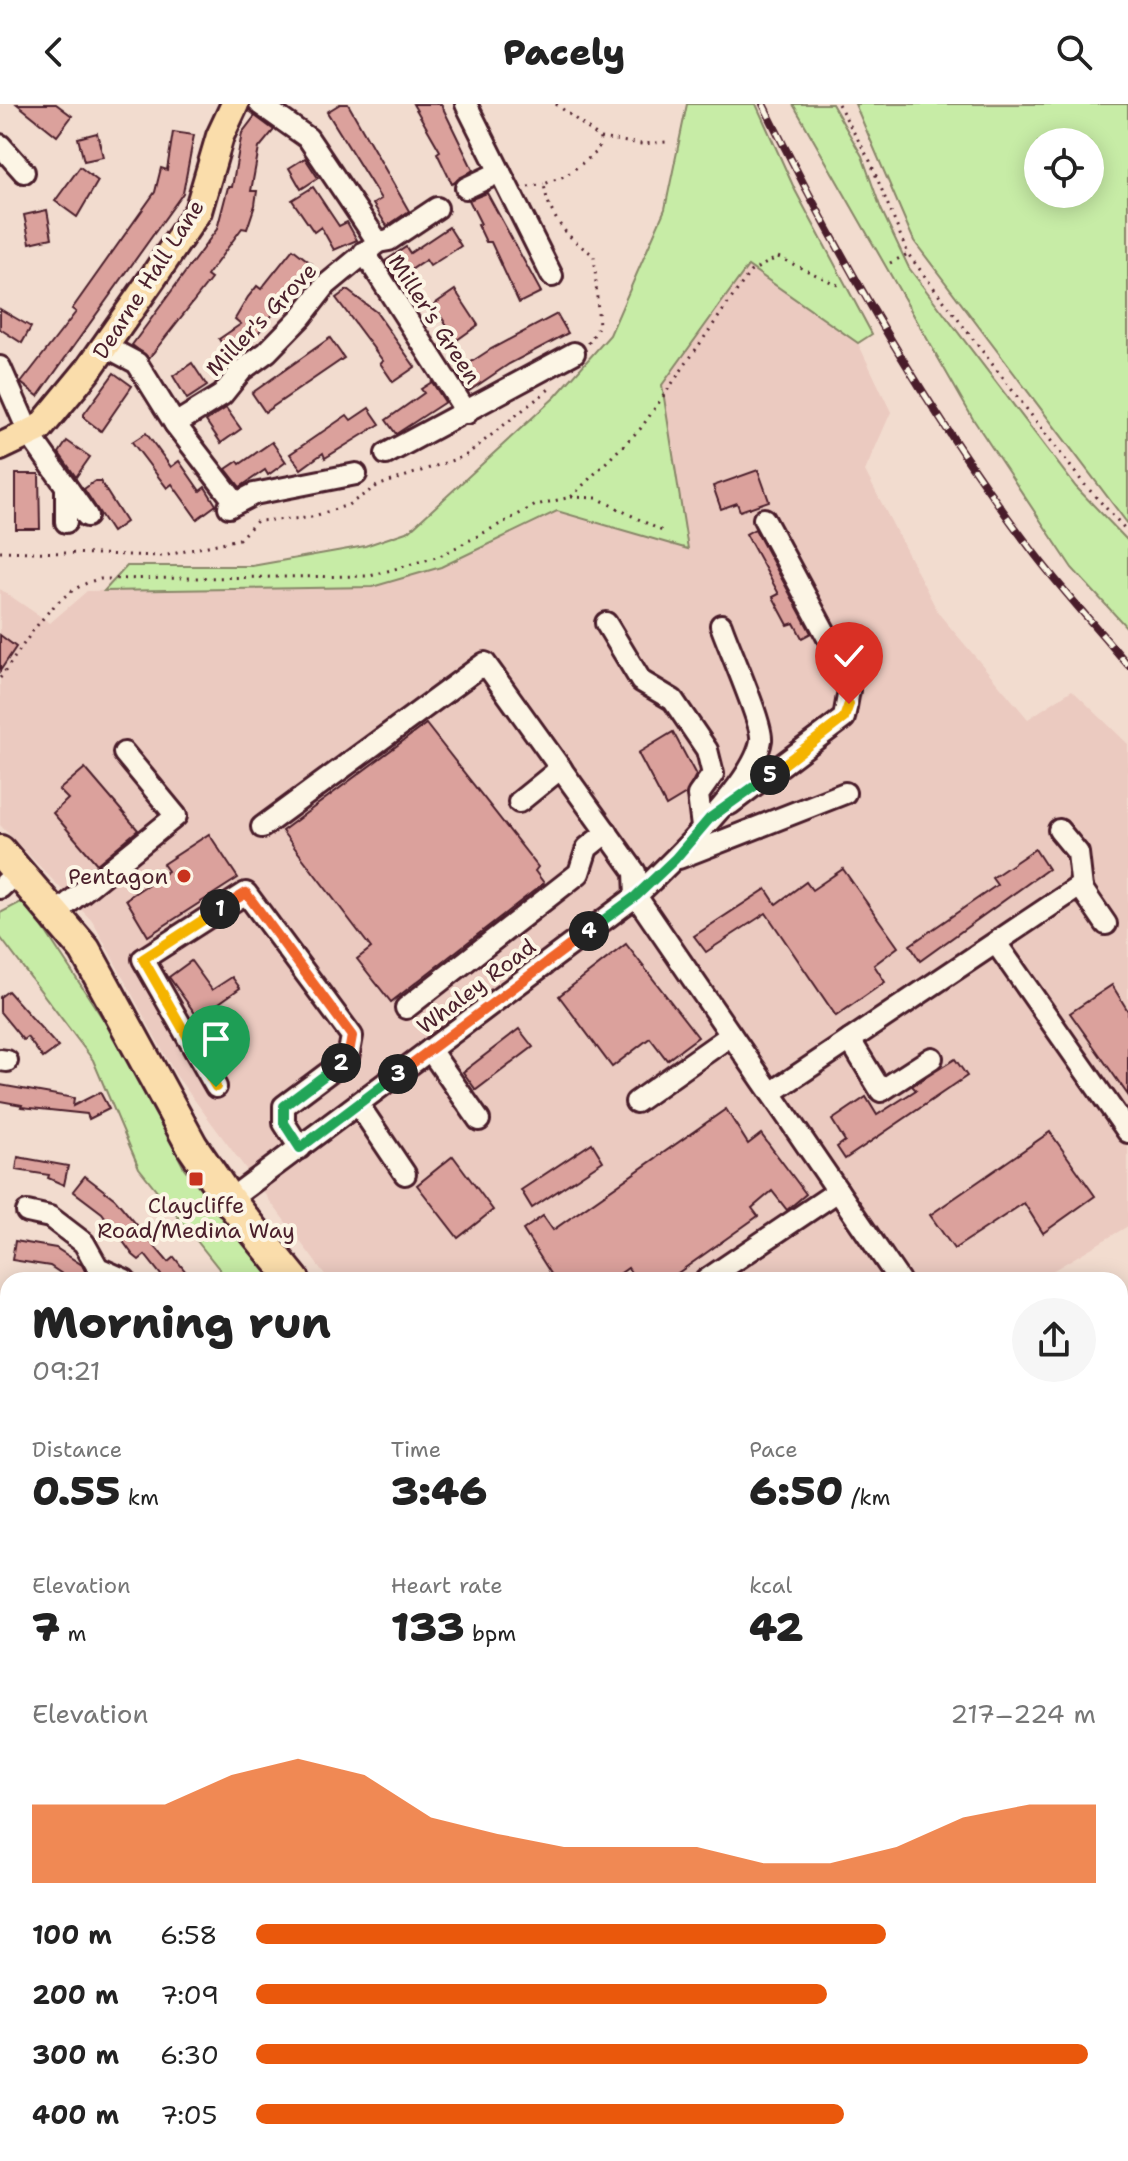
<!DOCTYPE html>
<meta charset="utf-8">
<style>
:root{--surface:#fff;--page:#f6f6f6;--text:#222;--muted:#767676;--accent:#ea580c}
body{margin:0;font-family:"Shantell Sans",sans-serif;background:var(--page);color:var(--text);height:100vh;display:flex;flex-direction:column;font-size:30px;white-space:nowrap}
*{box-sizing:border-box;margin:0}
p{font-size:26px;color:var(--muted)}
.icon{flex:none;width:44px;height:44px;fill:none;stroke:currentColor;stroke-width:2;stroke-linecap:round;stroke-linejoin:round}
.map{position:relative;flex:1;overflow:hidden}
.side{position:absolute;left:0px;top:1168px;width:1128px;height:890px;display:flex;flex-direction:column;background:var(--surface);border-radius:24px 24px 0 0;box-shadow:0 4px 20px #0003}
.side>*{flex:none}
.fabs{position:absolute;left:1024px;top:24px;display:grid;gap:16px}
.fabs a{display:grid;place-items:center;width:80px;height:80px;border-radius:50%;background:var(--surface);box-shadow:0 4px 20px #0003;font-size:40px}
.pin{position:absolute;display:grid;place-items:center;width:68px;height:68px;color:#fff;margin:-82px -34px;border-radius:50% 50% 50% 0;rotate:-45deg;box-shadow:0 0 8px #0007}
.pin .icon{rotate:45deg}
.km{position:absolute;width:40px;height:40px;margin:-20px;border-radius:50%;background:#222;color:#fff;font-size:22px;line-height:40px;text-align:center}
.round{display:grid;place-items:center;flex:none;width:84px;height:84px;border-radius:42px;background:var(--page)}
.headline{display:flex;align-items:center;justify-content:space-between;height:136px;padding:0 32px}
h1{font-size:44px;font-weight:800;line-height:60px}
.figures{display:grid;grid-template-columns:repeat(3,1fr);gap:12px;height:136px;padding:8px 32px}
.figures div{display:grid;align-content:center}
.figures b{font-size:40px;font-weight:800}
.figures small{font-size:22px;font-weight:400}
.figures p{font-size:22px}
.chart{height:224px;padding:16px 32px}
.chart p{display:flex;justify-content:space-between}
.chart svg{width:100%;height:144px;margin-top:8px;fill:var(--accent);opacity:.7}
ul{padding:0 32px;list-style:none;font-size:26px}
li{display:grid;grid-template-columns:128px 96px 1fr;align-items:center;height:60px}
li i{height:20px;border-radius:10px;background:var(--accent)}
header{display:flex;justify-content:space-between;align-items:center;height:104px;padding:0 32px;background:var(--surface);font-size:36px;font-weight:800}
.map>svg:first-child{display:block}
</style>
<header><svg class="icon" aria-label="back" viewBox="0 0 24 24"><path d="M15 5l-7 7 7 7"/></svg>Pacely<svg class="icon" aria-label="search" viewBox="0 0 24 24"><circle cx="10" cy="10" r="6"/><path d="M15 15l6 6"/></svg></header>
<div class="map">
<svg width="1128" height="2057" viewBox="0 0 1128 2057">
<rect width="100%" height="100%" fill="#f2dccf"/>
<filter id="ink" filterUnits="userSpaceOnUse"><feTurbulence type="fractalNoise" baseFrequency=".0125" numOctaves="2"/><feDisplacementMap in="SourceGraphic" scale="16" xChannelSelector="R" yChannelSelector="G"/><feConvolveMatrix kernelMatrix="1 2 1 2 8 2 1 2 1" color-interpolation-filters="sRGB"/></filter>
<g filter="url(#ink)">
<!-- built -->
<g fill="#ebcac0">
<polygon points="749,162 858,239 891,308 865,367 939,510 1028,615 1072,586 1128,640 1128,1122 1037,1176 329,1176 175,970 93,818 0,721 0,485 50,519 87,487 372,483 441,463 557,407 688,445 662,281"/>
<polygon points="0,1349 8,1349 8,1957 0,1956"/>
<polygon points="1120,1472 1128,1484 1128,1940 1120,1946"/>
<polygon points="1128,1989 1128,2057 1046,2057 1053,2050 1120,2050 1120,1995"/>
<polygon points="595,2050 896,2050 899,2057 632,2057"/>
</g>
<!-- green -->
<g fill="#c7eca6" stroke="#888668" stroke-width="2" fill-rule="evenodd">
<polygon points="687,0 756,0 795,86 872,230 858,239 748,162 662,281 688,445 557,407 441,463 372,483 104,487 127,462 252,462 365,442 409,427 555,293 610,231 665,105"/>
<polygon points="793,0 832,0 862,52 881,105 909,164 1076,383 1128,437 1128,525 1072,464 973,315"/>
<path d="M 855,0 L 1128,0 L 1128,420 L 914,137 ZM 1038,38 L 1090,38 L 1090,90 L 1038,90 Z"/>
<polygon points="25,796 130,956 184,1064 273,1176 228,1176 139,1064 93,956 0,833 0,809"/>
</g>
<!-- building -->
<g fill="#dba19c" stroke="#4a1f2b" stroke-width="2">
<polygon points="17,0 56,0 72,12 57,32"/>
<polygon points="340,0 348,0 409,107 387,122 373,100 381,95 327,8"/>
<polygon points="413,0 441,0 473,66 452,80 437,49 440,47"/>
<polygon points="255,12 274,26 259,44 251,87 257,87 255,101 247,125 242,124 207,172 211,175 149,254 132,241 217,125 228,83 232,83 242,29"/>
<polygon points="173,28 194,31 183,89 38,292 21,279 76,208 72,205 155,88 161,64 167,66"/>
<polygon points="97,29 103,53 84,57 78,34"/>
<polygon points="305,54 318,74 301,85 289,64"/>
<polygon points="80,63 98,77 77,113 55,97"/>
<polygon points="313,83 339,122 347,118 357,136 334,146 321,123 314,128 292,96"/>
<polygon points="487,89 541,188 519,199 491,138 486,138 478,121 481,120 469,96"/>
<polygon points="47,106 52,134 30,139 24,111"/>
<polygon points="449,123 461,142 430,162 426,156 397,175 385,157 406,143 410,149"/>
<polygon points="293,145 312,160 245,246 232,255 219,235 241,220 235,215 248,193 257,182 261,185"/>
<polygon points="347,186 376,208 415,263 393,278 380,259 383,257 336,194"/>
<polygon points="455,186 478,221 457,236 433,201"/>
<polygon points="0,205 31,223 22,239 0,225"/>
<polygon points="557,210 568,229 509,260 469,287 456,268 491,245"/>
<polygon points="330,234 344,254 265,308 252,289"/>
<polygon points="192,259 207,282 187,295 173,272"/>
<polygon points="114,269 132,282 101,327 84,314 84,310"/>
<polygon points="432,278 445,298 396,330 386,316 424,289 421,285"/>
<polygon points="226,304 241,325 221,339 206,317"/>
<polygon points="369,304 380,320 325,354 323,349 301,365 290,350 347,311 351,316"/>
<polygon points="146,329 171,363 179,357 200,387 205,383 216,401 197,415 172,380 167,384 132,338"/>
<polygon points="67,337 90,353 76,373 59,349"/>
<polygon points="272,338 286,358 268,371 265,366 240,383 226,365 238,357 240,360"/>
<polygon points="758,366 769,397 740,407 737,399 721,405 713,382"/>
<polygon points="16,370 39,370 40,425 16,425"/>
<polygon points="95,377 100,377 126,418 112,428 84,385"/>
<polygon points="755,425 811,529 802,534 794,519 788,521 773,493 779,490 746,430"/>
<polygon points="0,531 16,543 0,567"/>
<polygon points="426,620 538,763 535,767 544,779 391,898 357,855 371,844 282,727"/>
<polygon points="673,628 696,671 686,690 666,702 638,649"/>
<polygon points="85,664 138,726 97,760 53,709 68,695 59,686"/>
<polygon points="209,730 238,774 148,832 126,795 168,767 163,760"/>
<polygon points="1035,745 1048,765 920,857 910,841 997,781 992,774"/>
<polygon points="843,765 898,843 874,861 885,878 836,912 766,809 706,848 694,832 766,785 776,800 806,778 812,786"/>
<polygon points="626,840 698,933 667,956 650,934 612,963 559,892"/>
<polygon points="191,857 212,886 232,873 240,884 219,899 229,914 209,929 169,873"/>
<polygon points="1112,881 1128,907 1128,991 1070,909"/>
<polygon points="8,887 58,943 43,954 27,933 23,936 0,908 0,893"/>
<polygon points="519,925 533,943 476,986 463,968"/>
<polygon points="955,955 967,972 845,1055 837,1043 845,1037 832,1016 866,993 877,1011 916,986 912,982"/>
<polygon points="0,981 74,994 73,1002 100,988 109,1005 89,1015 87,1010 21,1003 22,1001 0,997"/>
<polygon points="726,1005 748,1040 761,1030 806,1090 787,1106 772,1087 752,1104 758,1112 668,1176 636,1176 628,1164 611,1176 555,1176 523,1126 543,1112 553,1126"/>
<polygon points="1050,1028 1095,1092 1043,1129 1024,1099 954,1145 930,1111"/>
<polygon points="592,1039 603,1057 532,1104 521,1086"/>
<polygon points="453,1052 493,1106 458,1134 417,1081"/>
<polygon points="18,1053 68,1062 64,1081 48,1074 49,1071 16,1066"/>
<polygon points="85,1072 115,1095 168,1158 174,1153 186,1168 176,1176 165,1176 145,1151 139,1156 133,1151 102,1109 73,1087"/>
<polygon points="15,1137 56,1144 82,1161 87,1171 84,1176 71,1176 50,1162 12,1156"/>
</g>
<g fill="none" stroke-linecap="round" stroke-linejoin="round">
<defs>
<g id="minor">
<polyline points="466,0 552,172"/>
<polyline points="0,41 24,68"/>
<polyline points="466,84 500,68"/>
<polyline points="378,138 389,136 437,104"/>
<polyline points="364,148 467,309"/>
<polyline points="105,242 137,259 175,320 222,291 242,266 267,248 301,213 326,181 378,138 308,34 260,0"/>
<polyline points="0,263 30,331 66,382 66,418"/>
<polyline points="175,320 235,398"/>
<polyline points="386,350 574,249"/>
<polyline points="66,382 87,412"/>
<polyline points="229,403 254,390 356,370"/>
<polyline points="606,519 641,577 673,596 707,646 713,670 698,691 702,723"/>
<polyline points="519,698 561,664"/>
<polyline points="730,700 844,614 849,586 843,562 764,415"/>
<polyline points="262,723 485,559 635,768 636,792 899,1176"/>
<polyline points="1059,726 1078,749 1082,784 1080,782"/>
<polyline points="679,754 845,689"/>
<polyline points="0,784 19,766"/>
<polyline points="55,810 176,712 124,649"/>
<polyline points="996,839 1128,1028"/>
<polyline points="406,904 579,769 587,744 607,728"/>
<polyline points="850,936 881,987 932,954"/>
<polyline points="430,946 479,1016"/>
<polyline points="0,956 7,957"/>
<polyline points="216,983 143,855 246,789 352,932 348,954 284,1002 284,1019 300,1044"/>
<polyline points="771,989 1080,782 1106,820"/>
<polyline points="636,998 731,931"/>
<polyline points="358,1000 405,1070"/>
<path d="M 229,1096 L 636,792 C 667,763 756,677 761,636 C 763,620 728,542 721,521"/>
<polyline points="27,1108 50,1113 84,1139 98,1164 125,1176"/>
<polyline points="706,1176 838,1087"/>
<polyline points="0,1268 8,1268"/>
<polyline points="1126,1358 1128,1360"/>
<polyline points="1120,1499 1128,1510"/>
<polyline points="0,1613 8,1606"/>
<polyline points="0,1691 8,1692"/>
<polyline points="0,1781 8,1783"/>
<polyline points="1128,1804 1123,1812 1128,1833"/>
<polyline points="0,1886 8,1887"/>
<polyline points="1120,1976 1128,1970"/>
<polyline points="1120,2047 1128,2050"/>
<polyline points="1020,2057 1028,2050"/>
</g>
<g id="major">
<polyline points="0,343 40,324 88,266 152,175 198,107 220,32 235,0"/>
<polyline points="0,1973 8,1975"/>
<polyline points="437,2050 477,2057"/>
</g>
<g id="highway">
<polyline points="0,747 85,846 192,1042 229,1096 294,1176"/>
<polyline points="928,2050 933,2057"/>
</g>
</defs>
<!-- minor casing -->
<use href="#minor" stroke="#4a1f2b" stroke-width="26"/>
<!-- major casing -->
<use href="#major" stroke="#4a1f2b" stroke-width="32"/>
<!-- highway casing -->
<use href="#highway" stroke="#4a1f2b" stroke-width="36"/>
<!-- path -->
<g stroke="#4a1f2b" stroke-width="3" stroke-dasharray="2 6" stroke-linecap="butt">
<path d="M 556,0 L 600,34 L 598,47 L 567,71 L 544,80 C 548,111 567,135 594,151 L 599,222 L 588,240"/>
<polyline points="838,0 870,57 908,150 1084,380 1128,428"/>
<polyline points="600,34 642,40 666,38"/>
<polyline points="528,83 544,80"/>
<polyline points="890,159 908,150"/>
<polyline points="571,393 597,394 662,427"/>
<polyline points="0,447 163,452 239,435 257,417 308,414 348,401 377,382 465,352 553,282"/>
<path d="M 0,574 C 27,538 53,485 100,475 L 370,472 L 440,452 L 536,401 L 571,393 L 641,324 L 750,168 L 778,153 L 842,183"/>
<polyline points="636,2057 637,2050"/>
</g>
<!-- minor -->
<use href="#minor" stroke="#fcf5e5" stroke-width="20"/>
<!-- major -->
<use href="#major" stroke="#faddab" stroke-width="26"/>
<!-- highway -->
<use href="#highway" stroke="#faddab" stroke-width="30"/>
<defs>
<path id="rail" d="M 763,0 C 840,156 929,310 1034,449 C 1063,487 1097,524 1128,561"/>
</defs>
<!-- rail casing -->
<use href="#rail" stroke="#4a1f2b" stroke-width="8"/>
<!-- rail -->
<use href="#rail" stroke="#fcf5e5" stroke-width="5" stroke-dasharray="15" stroke-linecap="butt"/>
</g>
</g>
<g fill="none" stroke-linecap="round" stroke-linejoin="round" filter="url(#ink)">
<defs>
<polyline id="split-1" points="216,983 143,855 220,805"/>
<polyline id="split-2" points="220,805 246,789 352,932 348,954 341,959"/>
<polyline id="split-3" points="341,959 284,1002 284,1019 300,1044 398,970"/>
<polyline id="split-4" points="398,970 589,827"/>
<polyline id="split-5" points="589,827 636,792 675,755 710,714 770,671"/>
<polyline id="split-6" points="770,671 844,614 849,600"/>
</defs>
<!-- split-1 casing -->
<use href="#split-1" stroke="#fff" stroke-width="16"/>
<!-- split-2 casing -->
<use href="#split-2" stroke="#fff" stroke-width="16"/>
<!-- split-3 casing -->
<use href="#split-3" stroke="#fff" stroke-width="16"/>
<!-- split-4 casing -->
<use href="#split-4" stroke="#fff" stroke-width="16"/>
<!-- split-5 casing -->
<use href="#split-5" stroke="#fff" stroke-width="16"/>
<!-- split-6 casing -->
<use href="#split-6" stroke="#fff" stroke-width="16"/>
<!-- split-1 -->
<use href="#split-1" stroke="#f5b400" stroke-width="10"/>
<!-- split-2 -->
<use href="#split-2" stroke="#f0652b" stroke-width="10"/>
<!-- split-3 -->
<use href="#split-3" stroke="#22a559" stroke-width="10"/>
<!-- split-4 -->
<use href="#split-4" stroke="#f0652b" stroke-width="10"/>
<!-- split-5 -->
<use href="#split-5" stroke="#22a559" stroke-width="10"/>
<!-- split-6 -->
<use href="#split-6" stroke="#f5b400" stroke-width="10"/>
</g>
<!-- markers -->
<g fill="#c8321e" stroke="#fcf5e5" stroke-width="3">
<circle cx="184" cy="772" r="8"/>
<rect x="188" y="1067" width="16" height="16" rx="4"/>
</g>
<g text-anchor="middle" stroke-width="8" stroke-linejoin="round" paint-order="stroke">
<!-- street labels -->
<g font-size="22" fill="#4a1f2b" stroke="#fcf5e5">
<text transform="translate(148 175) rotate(-57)" y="8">Dearne Hall Lane</text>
<text transform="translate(261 215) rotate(-46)" y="8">Miller's Grove</text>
<text transform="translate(435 215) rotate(57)" y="8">Miller's Green</text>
<text transform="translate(476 882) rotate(-37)" y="8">Whaley Road</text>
</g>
<!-- poi labels -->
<g font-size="22" fill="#4a1f2b" stroke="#fcf5e5" text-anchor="end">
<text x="168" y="780">Pentagon</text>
<text x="196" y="1109" text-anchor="middle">Claycliffe<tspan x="196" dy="25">Road/Medina Way</tspan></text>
</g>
</g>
</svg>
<div class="fabs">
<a><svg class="icon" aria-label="locate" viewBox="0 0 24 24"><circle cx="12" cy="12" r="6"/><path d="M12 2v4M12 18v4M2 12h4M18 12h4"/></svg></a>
</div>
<div class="pin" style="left:216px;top:983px;background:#1e9e55"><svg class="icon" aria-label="arrive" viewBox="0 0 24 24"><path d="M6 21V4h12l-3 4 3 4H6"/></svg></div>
<div class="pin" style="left:849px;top:600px;background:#d93025"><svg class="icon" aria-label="check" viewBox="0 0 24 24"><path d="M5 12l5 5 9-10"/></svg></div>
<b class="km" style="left:220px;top:805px">1</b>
<b class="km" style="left:341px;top:959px">2</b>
<b class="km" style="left:398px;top:970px">3</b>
<b class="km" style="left:589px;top:827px">4</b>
<b class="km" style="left:770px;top:671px">5</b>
<section class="side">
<div class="headline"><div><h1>Morning run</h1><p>09:21</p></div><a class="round"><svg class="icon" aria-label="share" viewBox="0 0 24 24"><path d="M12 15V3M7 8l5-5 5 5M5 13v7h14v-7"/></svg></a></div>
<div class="figures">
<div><p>Distance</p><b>0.55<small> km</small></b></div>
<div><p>Time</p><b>3:46</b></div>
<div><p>Pace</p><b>6:50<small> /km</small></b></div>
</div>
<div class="figures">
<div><p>Elevation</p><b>7<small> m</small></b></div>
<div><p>Heart rate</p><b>133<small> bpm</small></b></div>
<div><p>kcal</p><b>42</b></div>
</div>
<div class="chart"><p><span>Elevation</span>217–224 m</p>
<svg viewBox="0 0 160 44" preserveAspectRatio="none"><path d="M0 44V20L10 20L20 20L30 11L40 6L50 11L60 24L70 29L80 33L90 33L100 33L110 38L120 38L130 33L140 24L150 20L160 20V44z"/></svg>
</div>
<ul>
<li><b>100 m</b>6:58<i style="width:75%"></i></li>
<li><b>200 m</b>7:09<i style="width:68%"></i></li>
<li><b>300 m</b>6:30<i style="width:99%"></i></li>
<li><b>400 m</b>7:05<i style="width:70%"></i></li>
</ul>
</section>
</div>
